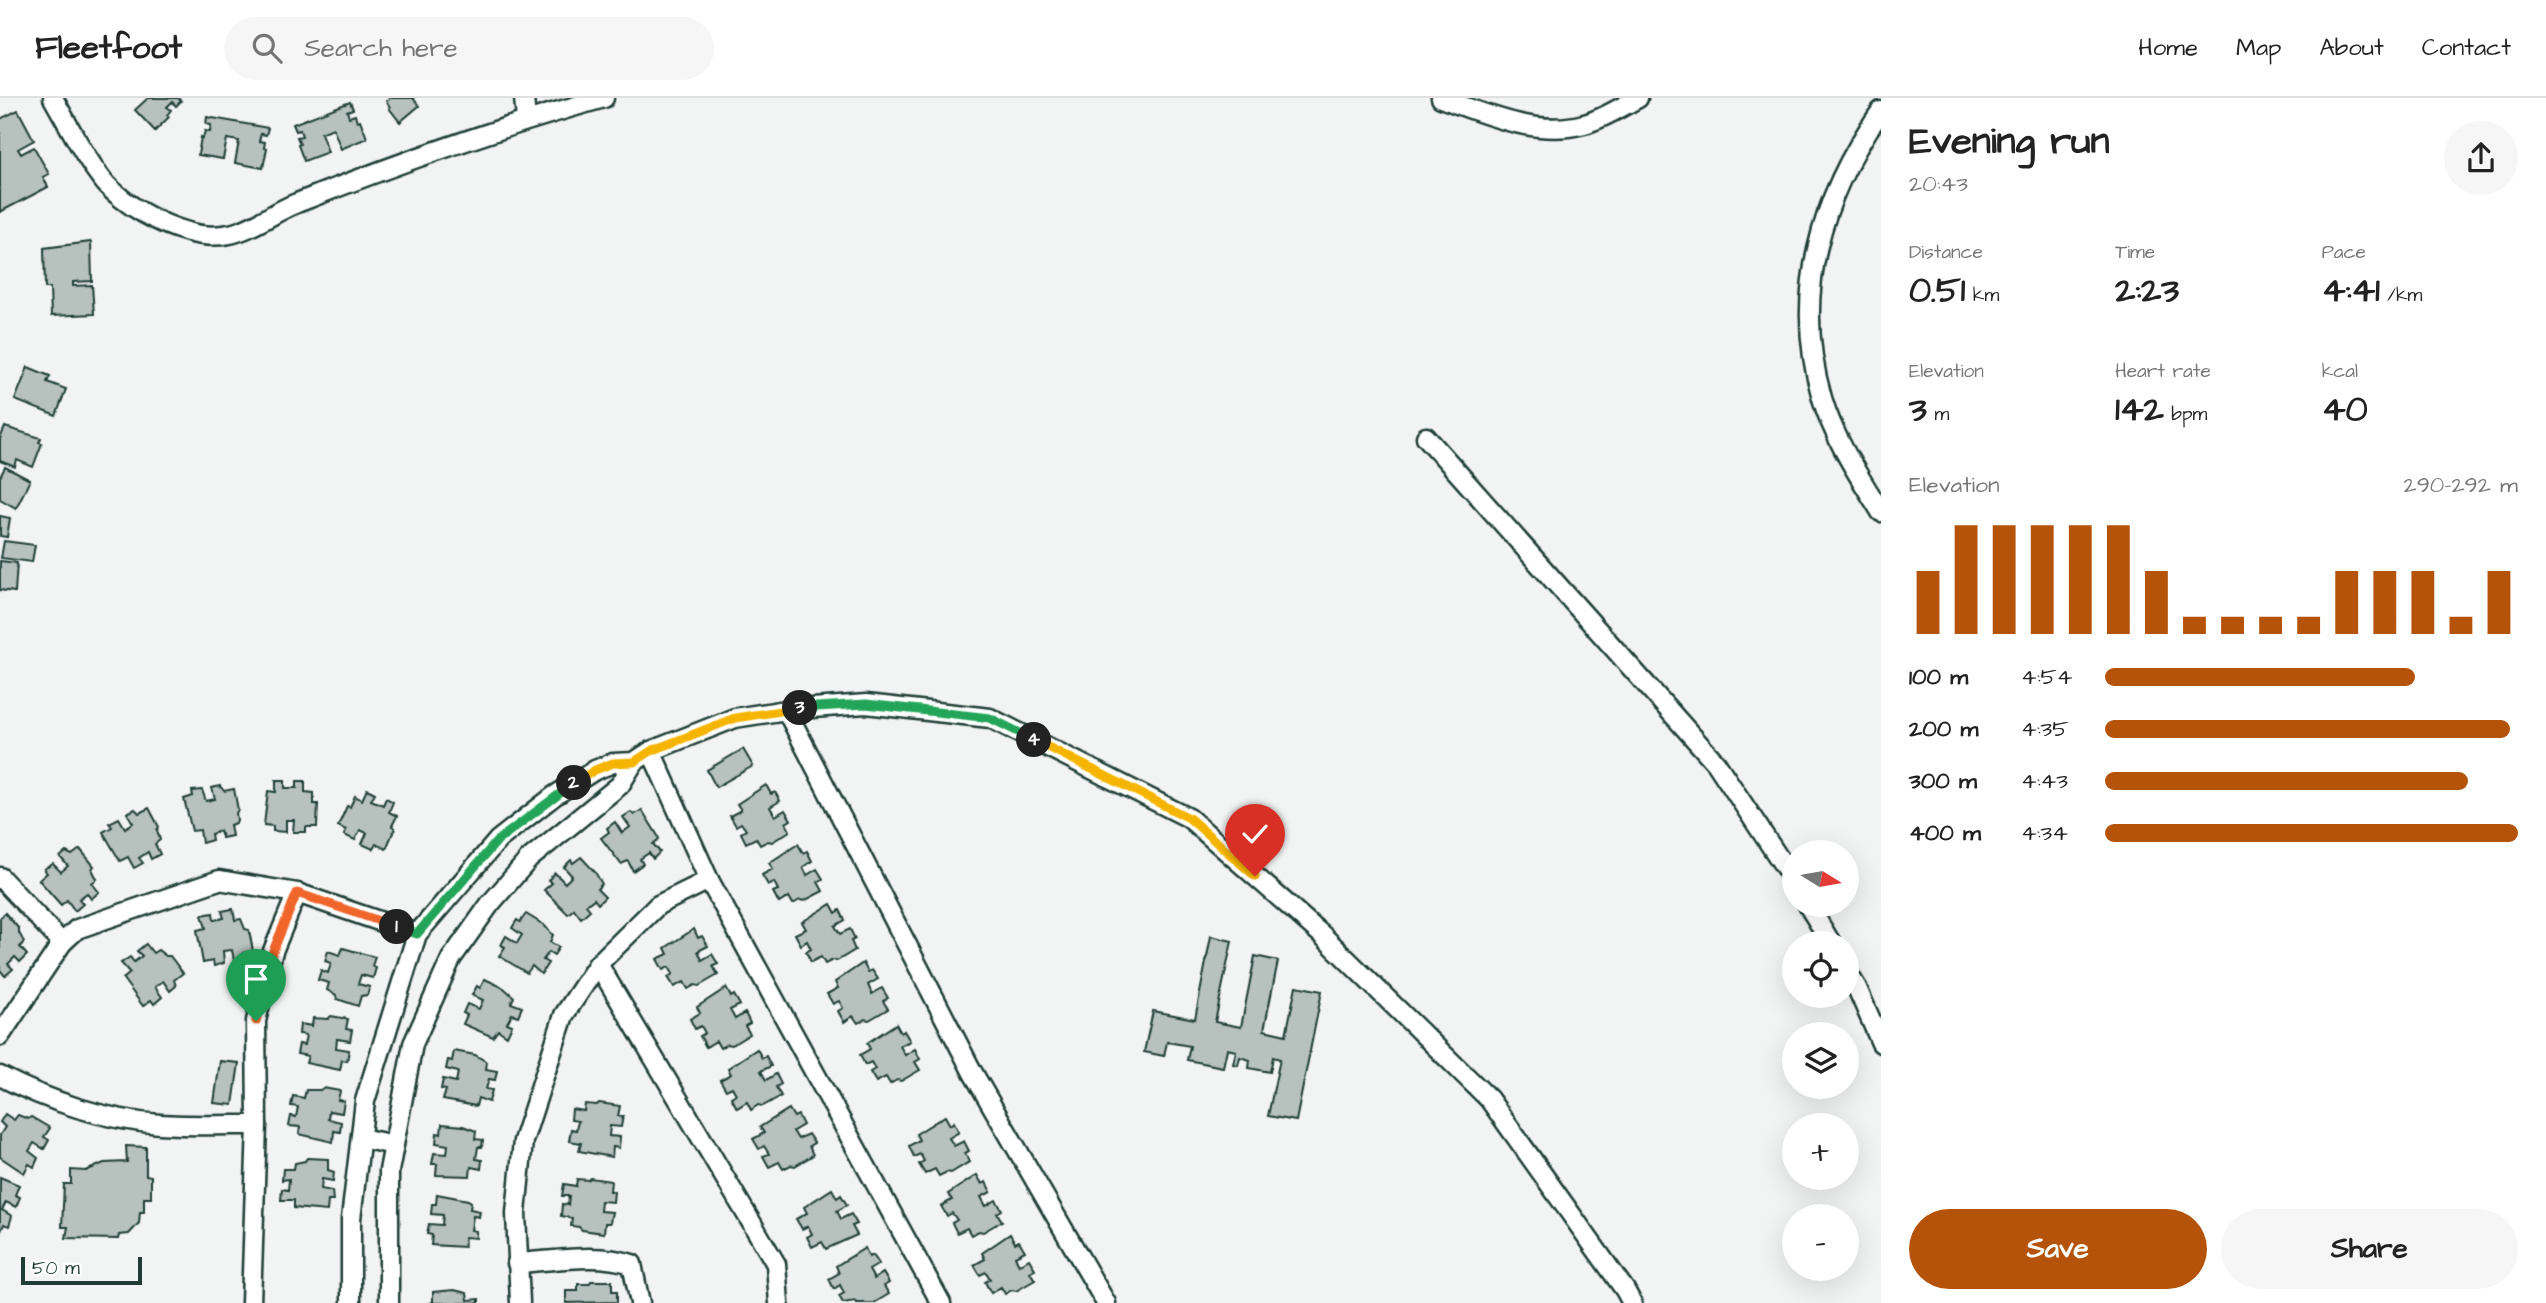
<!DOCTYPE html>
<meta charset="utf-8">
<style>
:root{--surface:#fff;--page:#f6f6f6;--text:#222;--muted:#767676;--line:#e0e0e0;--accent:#b45309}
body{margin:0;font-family:"Architects Daughter",sans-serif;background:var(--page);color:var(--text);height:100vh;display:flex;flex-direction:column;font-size:26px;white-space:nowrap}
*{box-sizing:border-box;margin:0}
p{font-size:23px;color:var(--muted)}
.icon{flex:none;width:38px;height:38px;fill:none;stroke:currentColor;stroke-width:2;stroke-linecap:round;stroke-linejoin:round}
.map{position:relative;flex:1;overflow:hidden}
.sheet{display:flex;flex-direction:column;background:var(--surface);width:665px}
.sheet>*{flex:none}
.needle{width:46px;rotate:101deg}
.controls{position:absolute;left:1782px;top:742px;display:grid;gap:14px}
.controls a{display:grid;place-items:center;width:77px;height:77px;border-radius:50%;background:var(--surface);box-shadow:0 7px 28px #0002;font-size:35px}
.scale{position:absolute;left:21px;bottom:18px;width:121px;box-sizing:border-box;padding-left:7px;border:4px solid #1f3d34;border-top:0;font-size:19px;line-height:24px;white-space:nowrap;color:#1f3d34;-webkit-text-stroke:5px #fff;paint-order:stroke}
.pin{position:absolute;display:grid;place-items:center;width:60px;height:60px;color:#fff;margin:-72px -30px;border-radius:50% 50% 50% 0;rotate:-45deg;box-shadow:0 0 7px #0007}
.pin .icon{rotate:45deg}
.km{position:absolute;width:35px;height:35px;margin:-18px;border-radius:50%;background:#222;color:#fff;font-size:19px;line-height:35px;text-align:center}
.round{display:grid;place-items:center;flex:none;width:74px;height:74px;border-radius:37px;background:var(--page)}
.summary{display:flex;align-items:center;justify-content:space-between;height:119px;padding:0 28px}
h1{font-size:38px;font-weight:700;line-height:52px}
.stats{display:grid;grid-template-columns:repeat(3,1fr);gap:10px;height:119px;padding:7px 28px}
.stats div{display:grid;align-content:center}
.stats b{font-size:35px;font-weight:700}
.stats small{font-size:19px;font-weight:400}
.stats p{font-size:19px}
.chart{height:196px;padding:14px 28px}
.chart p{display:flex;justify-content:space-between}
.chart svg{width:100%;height:126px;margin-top:7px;stroke:var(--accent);stroke-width:6}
.cta{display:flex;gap:14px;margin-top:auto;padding:14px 28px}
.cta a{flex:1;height:80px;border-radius:42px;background:var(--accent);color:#fff;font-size:28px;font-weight:700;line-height:80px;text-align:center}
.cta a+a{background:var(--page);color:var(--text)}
ul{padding:0 28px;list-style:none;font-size:23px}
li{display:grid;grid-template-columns:112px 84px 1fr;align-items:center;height:52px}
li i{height:18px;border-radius:9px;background:var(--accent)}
header{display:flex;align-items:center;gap:42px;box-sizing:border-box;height:98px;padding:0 35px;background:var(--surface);border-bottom:2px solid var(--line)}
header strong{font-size:33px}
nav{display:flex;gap:38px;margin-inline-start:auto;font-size:24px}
.search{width:490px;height:63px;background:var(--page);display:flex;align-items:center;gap:18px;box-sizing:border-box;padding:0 24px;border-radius:38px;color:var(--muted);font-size:26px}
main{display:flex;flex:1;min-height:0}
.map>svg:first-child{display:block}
</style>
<header>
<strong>Fleetfoot</strong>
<div class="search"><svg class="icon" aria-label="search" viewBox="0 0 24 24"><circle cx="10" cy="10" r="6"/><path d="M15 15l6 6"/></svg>Search here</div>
<nav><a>Home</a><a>Map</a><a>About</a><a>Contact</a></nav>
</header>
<main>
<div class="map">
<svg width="1881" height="1205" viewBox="0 0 1881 1205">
<rect width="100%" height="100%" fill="#f2f3f3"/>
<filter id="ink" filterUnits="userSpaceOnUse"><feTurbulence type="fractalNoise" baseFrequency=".0143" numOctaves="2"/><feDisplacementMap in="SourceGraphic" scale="14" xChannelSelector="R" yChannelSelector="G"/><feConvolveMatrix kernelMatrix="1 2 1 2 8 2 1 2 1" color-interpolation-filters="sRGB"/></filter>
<g filter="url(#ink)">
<!-- building -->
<g fill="#b7c1bd" stroke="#1f3d34" stroke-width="2">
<polygon points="148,0 178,0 181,3 176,8 172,4 167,9 171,12 167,17 169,19 155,33 135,12"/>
<polygon points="390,0 413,0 419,8 400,24 389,10 390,9 386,3"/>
<polygon points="350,4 353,11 347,13 349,19 355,17 357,23 360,22 367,40 341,51 333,30 321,35 328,54 304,63 298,47 300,46 297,39 302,38 300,32 296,33 293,26"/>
<polygon points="18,12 34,42 18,51 21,56 34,49 49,76 43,79 48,89 0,114 0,21"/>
<polygon points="207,19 268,30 266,37 261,36 259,43 265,44 264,50 267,50 263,70 235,65 239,43 227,41 223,61 198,57 201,39 203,40 205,33 210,34 211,27 206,26"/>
<polygon points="91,144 92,183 73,184 73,188 92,187 94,216 51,218 50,190 45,190 44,150"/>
<polygon points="28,269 50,278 47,284 66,291 56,318 15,302"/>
<polygon points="5,329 41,340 39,344 42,345 33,369 17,362 15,369 0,363 0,341"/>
<polygon points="5,369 30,382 16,410 0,401 0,379"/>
<polygon points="0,418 10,420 7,439 0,438"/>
<polygon points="4,443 35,447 32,464 1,460"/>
<polygon points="0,463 17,465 15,494 0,492"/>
<polygon points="743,651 753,668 716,689 707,672"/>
<polygon points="276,682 285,682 285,690 297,690 297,683 305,683 305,694 314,695 314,706 318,706 317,729 306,729 306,734 293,734 294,722 286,722 286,734 273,733 273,728 264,727 268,693 276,694"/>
<polygon points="766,687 771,696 775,694 780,703 770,709 775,718 785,712 791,722 786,725 790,733 772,744 768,743 760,747 756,740 746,745 741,735 746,732 741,725 736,728 730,718 741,712 737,706"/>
<polygon points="220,688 224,693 234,691 238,712 236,715 237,722 236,725 230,727 232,738 222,740 220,733 211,736 212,742 202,745 200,732 192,733 184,701 193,698 192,693 202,692 206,703 215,701 212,690"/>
<polygon points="367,691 375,695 371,702 383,707 386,700 393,704 389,714 397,718 392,728 395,730 386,751 376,746 373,751 362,746 367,735 360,732 355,742 344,737 346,732 338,728 347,708 350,709 355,698 362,702"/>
<polygon points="149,710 159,729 157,732 160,742 155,746 160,756 151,761 148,754 139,760 143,765 134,770 128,759 120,763 103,734 112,729 109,725 119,720 125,730 133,725 127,715 135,711 139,715"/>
<polygon points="642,712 658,738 659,741 653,746 660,754 653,761 649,755 640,761 643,766 633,773 628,763 621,766 601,740 609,734 607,730 615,724 622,735 630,729 623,719 631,714 634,717"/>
<polygon points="798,746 803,755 807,753 812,763 803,769 807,777 817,771 823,781 818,784 823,793 804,803 800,802 793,806 789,799 779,805 773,794 778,792 774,784 768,787 762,777 773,771 769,765"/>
<polygon points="80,751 94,768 92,771 97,781 92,785 99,794 91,801 87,795 79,801 83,806 75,813 67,802 61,807 39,782 47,775 44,771 53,766 61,774 68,768 60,759 66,754 72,757"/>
<polygon points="581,759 595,774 602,786 597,791 605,799 598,806 594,801 586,807 590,812 581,820 574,811 568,816 544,792 552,785 548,782 555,775 565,785 572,778 564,769 571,762 573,765"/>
<polygon points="831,806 836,815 840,812 845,822 835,828 840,836 850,831 855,841 851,843 855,852 837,863 833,862 825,866 821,859 811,864 806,854 811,851 807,843 801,847 795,836 806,831 802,824"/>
<polygon points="233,811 235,822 241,821 245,831 249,832 253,853 243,855 242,862 234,863 232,852 223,853 224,865 214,868 213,863 203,865 197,832 206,830 202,817 213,815 214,822 224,820 222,813"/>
<polygon points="5,815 19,831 19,835 24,844 20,849 27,857 20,864 15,859 8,866 13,871 5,878 0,872 0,820"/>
<polygon points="526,816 544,827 553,837 550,844 559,849 554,857 549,854 543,862 548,865 541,876 532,868 527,875 499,858 505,849 501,847 506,838 517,845 522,837 512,830 517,822 520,824"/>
<polygon points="694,831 698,840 702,838 708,848 698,853 702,862 712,856 718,866 713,868 718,877 699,888 695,887 688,891 684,884 674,889 668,879 673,876 669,869 663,872 657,861 668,856 665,850"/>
<polygon points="1211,838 1232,843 1215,924 1241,929 1255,858 1278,863 1264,932 1286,937 1296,888 1322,893 1296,1023 1268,1018 1280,961 1273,959 1270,974 1249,970 1250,962 1240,959 1238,967 1233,966 1236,953 1227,951 1223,969 1187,962 1190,948 1167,944 1164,958 1144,954 1153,913 1195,921"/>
<polygon points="146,846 153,855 158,852 166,858 170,858 183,875 174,882 176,888 170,893 163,883 155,889 162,899 154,906 151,902 143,908 123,881 130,875 121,865 130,859 134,864 142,858 137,853"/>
<polygon points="343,850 375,859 372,868 376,870 373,880 361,877 358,886 370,889 367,897 361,898 358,908 337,901 336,897 327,892 329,885 318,882 321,872 328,875 331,865 325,863 328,853 340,857"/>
<polygon points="863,865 868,874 872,872 878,881 868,887 872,896 882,890 888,900 883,903 888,911 869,922 865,921 858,925 853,918 844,924 838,913 843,910 839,903 833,906 827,896 838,890 835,884"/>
<polygon points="485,881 504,890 514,899 511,905 522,909 518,918 512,916 507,925 512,927 507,938 498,932 493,939 463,926 467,917 463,915 467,906 479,911 483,902 472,897 477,888 480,890"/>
<polygon points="726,890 731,899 734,897 740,907 730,912 735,921 745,915 750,925 745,928 750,936 732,947 727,946 720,950 716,943 706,949 700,938 705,935 701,928 695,931 690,921 700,915 697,909"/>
<polygon points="331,918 348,921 346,931 352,932 350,943 337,941 336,950 349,952 347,963 342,962 340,972 306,965 308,958 297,956 299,946 304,947 306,937 299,936 300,926 312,928 313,920 328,921"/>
<polygon points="896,926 901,935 904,933 910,943 900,948 905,957 915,951 920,961 915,964 920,972 901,983 897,982 890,986 886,979 876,984 870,974 875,971 871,964 865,967 860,957 870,951 867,945"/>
<polygon points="757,951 762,960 766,958 771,968 761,973 766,982 776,976 781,986 776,989 781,998 763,1008 758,1007 751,1012 747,1004 737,1010 731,999 736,996 732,989 726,992 720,982 731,976 728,970"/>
<polygon points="454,953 475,957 487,964 486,971 497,973 495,982 489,981 486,991 492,992 489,1004 478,1000 476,1008 443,1002 446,992 441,991 443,981 456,984 458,974 446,971 448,962 452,963"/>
<polygon points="220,963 239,965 233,1007 214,1005"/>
<polygon points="323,990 340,993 338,1002 344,1003 342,1015 329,1013 328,1021 341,1024 340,1034 334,1033 333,1044 299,1036 300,1029 289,1028 291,1018 296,1019 298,1009 291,1008 293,998 304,1000 306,992 320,992"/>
<polygon points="599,1005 620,1008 618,1018 623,1018 621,1029 610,1028 609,1038 620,1039 619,1050 613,1049 612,1059 579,1053 581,1045 569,1043 571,1031 576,1032 578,1023 571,1022 572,1011 584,1013 585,1006 597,1007"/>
<polygon points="789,1011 794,1019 798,1017 803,1027 793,1033 798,1041 808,1036 814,1045 809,1048 813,1057 795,1068 791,1067 783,1071 779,1064 769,1069 763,1058 769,1056 764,1048 759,1051 753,1041 764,1035 760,1029"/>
<polygon points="5,1016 14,1022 18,1017 28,1021 31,1019 50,1030 44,1039 49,1042 44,1051 34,1045 29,1053 38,1060 34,1069 29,1066 24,1075 0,1059 0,1037 5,1029 0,1024"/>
<polygon points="945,1018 950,1027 954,1024 959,1034 949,1040 954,1048 964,1043 969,1053 965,1055 969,1064 951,1075 947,1074 939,1078 935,1071 925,1076 919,1066 924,1063 920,1056 914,1059 909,1048 919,1042 916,1036"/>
<polygon points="442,1026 463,1028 476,1033 475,1041 483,1042 482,1049 478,1049 476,1061 482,1062 481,1071 471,1069 470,1078 436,1077 437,1066 432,1066 434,1055 447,1056 448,1047 436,1045 437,1035 441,1036"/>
<polygon points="126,1048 146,1049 146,1077 151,1078 151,1100 144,1100 144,1114 140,1114 139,1125 129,1136 119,1137 118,1141 66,1140 68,1129 62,1129 64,1086 71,1086 71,1072 86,1073 104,1065 127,1064"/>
<polygon points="307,1060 328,1061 328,1072 334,1074 333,1083 322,1081 321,1091 332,1093 333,1103 328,1103 327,1113 294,1110 294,1102 281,1102 282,1091 288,1092 289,1081 282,1082 283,1071 294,1071 295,1065 305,1063"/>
<polygon points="977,1077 982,1086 986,1084 991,1094 981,1099 986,1108 996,1102 1002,1112 997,1115 1002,1123 983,1134 979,1133 971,1137 967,1130 957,1135 952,1125 957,1122 952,1115 947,1118 941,1108 952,1102 948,1096"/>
<polygon points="0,1079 19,1087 15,1097 20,1099 16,1109 6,1104 2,1112 12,1118 9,1128 4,1126 0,1135"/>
<polygon points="590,1080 611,1083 610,1093 614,1093 613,1104 601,1103 600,1113 612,1114 610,1125 605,1125 604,1135 582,1132 579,1129 571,1128 572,1120 561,1118 562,1106 568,1107 569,1098 562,1098 564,1086 576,1088 577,1081 588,1082"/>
<polygon points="832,1091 837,1100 841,1097 847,1107 837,1113 841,1121 851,1116 857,1126 852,1128 857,1137 826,1151 822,1144 812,1149 807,1139 812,1136 808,1128 802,1131 796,1121 807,1115 804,1109"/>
<polygon points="437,1096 468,1102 471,1104 470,1111 480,1113 479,1119 473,1118 471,1132 476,1133 476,1140 465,1139 464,1149 431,1147 432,1137 427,1136 429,1126 442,1127 443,1117 431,1116 432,1106 436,1106"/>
<polygon points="1010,1136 1015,1145 1019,1143 1025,1153 1015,1158 1019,1167 1029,1161 1035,1171 1030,1174 1035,1182 1016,1193 1012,1192 1005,1196 1001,1189 991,1195 985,1184 990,1181 986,1174 980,1177 974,1167 985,1161 982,1155"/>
<polygon points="865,1150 869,1159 873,1157 879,1166 869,1172 874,1181 883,1175 889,1185 884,1188 889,1196 874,1205 856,1205 855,1203 843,1205 839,1198 844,1195 840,1187 834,1191 829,1181 839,1175 836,1168"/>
<polygon points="591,1183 612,1183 612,1193 617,1193 617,1204 566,1205 566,1193 578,1193 578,1186 589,1186"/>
<polygon points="454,1192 467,1195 468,1202 479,1201 479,1205 430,1205 433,1204 433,1194"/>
</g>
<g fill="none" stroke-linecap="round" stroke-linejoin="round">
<defs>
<g id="minor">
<path d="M 53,0 C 68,26 87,64 106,86 C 126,108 159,126 188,134 C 204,139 224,139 240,133 C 260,126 278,112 297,105 C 398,65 500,29 604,0"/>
<polyline points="524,0 526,22"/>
<path d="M 1441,0 C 1485,16 1537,39 1584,26 C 1603,21 1621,9 1638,0"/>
<path d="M 1881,13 C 1820,99 1792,197 1822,300 C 1834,341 1859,378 1881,414"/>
<polyline points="1426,339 1716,665 1794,783"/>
<polyline points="786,612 973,975 1106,1205"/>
<polyline points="651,653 709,782 941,1205"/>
<polyline points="0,779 62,845"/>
<polyline points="1808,807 1831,845"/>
<polyline points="598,866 776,1166 779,1205"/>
<polyline points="1846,872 1857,890 1881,945"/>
<polyline points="0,938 62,845 77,831 219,782 297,795 417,836"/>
<path d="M 0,978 C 48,1003 105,1022 160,1026 C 192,1028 225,1027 257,1027"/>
<polyline points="361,1040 394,1047"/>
<path d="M 517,1165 C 554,1163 597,1154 632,1166 L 640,1205"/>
<polyline points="251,1205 257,1027 256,923 273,853 297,795"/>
<polyline points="351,1205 351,1121 365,1003 417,836 498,742 554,698 595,672 613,665 634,664 651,653 735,620 786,612 866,606 990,620 1189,720 1321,836 1489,1001 1625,1192 1632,1205"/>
<polyline points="389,1205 389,1073 413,946 451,861 490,806 529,761 620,687 634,664"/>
<polyline points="520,1205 516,1115 523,1043 564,917 598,866 658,807 709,782"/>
</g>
</defs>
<!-- minor casing -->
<use href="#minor" stroke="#1f3d34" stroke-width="23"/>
<!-- minor -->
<use href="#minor" stroke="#fff" stroke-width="18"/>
</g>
</g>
<g fill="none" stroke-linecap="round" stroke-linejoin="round" filter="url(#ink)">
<defs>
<polyline id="split-1" points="256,923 273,853 297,795 397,829"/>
<polyline id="split-2" points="397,829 417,836 498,742 574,685"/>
<polyline id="split-3" points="574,685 595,672 613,665 634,664 651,653 735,620 800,610"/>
<polyline id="split-4" points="800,610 866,606 990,620 1034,642"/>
<polyline id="split-5" points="1034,642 1189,720 1255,778"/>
</defs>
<!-- split-1 casing -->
<use href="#split-1" stroke="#fff" stroke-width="14"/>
<!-- split-2 casing -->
<use href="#split-2" stroke="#fff" stroke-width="14"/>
<!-- split-3 casing -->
<use href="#split-3" stroke="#fff" stroke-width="14"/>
<!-- split-4 casing -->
<use href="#split-4" stroke="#fff" stroke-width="14"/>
<!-- split-5 casing -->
<use href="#split-5" stroke="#fff" stroke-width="14"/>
<!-- split-1 -->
<use href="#split-1" stroke="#f0652b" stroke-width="9"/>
<!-- split-2 -->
<use href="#split-2" stroke="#22a559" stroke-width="9"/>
<!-- split-3 -->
<use href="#split-3" stroke="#f5b400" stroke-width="9"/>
<!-- split-4 -->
<use href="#split-4" stroke="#22a559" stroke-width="9"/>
<!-- split-5 -->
<use href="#split-5" stroke="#f5b400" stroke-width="9"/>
</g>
</svg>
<div class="controls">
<a><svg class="needle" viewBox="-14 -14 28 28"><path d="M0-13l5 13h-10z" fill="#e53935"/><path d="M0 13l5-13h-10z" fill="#767676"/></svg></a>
<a><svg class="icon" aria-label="locate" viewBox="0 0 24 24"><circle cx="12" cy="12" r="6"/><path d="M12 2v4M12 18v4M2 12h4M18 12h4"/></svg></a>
<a><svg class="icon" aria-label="layers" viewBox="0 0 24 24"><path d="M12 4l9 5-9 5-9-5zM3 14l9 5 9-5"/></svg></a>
<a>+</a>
<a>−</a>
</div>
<div class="scale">50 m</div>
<div class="pin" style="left:256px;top:923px;background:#1e9e55"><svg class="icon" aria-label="arrive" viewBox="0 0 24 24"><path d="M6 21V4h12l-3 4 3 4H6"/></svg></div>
<div class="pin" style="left:1255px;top:778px;background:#d93025"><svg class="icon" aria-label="check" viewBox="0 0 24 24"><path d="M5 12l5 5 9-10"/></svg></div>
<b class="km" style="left:397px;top:829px">1</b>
<b class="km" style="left:574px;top:685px">2</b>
<b class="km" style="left:800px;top:610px">3</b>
<b class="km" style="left:1034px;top:642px">4</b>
</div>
<section class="sheet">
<div class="summary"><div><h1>Evening run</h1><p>20:43</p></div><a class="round"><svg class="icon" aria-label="share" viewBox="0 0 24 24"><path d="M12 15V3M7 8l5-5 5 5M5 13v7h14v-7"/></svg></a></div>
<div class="stats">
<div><p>Distance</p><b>0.51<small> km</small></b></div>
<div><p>Time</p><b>2:23</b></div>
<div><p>Pace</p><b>4:41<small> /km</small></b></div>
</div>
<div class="stats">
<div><p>Elevation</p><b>3<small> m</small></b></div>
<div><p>Heart rate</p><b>142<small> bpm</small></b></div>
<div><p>kcal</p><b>40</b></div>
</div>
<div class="chart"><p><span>Elevation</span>290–292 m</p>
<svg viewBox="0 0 160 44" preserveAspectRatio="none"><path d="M5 44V22M15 44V6M25 44V6M35 44V6M45 44V6M55 44V6M65 44V22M75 44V38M85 44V38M95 44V38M105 44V38M115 44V22M125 44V22M135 44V22M145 44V38M155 44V22"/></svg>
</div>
<ul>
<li><b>100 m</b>4:54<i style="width:75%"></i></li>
<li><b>200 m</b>4:35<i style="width:98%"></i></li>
<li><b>300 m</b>4:43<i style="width:88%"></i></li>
<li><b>400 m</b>4:34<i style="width:100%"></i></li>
</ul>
<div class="cta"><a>Save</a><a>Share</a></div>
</section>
</main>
